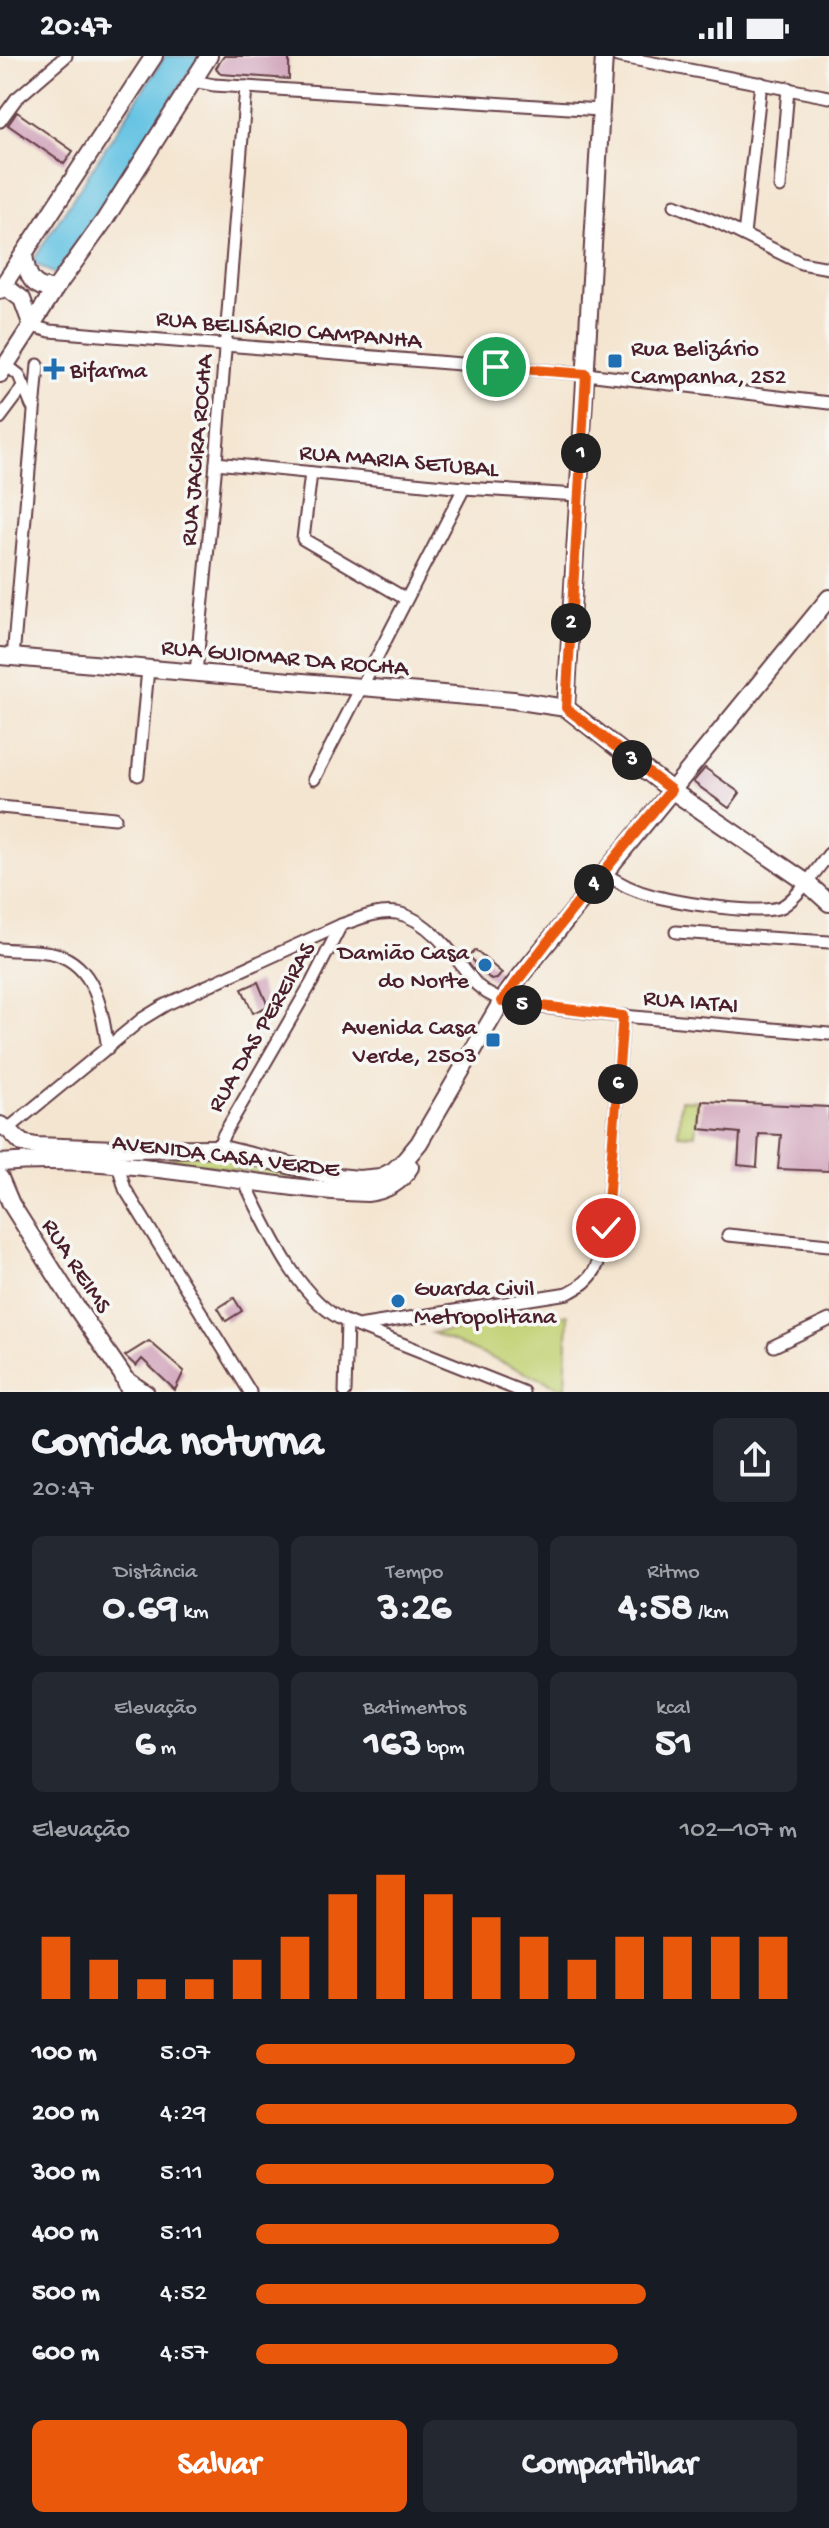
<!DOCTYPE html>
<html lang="pt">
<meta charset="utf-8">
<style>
:root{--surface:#171b24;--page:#242831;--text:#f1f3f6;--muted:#9ea1a6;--accent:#ea580c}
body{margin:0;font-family:"Gochi Hand",sans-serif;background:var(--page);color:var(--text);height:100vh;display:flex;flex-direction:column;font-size:30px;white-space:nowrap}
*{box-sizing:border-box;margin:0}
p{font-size:26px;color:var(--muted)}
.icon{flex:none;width:44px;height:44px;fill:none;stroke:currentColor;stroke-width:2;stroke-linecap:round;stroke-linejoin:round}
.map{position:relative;height:1336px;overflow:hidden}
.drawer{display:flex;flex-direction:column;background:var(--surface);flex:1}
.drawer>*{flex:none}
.pin{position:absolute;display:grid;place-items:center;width:68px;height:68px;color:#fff;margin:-34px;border:4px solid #fff;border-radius:50%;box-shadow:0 2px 8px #0007}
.km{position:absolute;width:40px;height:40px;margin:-20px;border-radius:50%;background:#222;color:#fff;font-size:22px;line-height:40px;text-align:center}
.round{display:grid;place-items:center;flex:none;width:84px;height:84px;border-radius:12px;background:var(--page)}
.summary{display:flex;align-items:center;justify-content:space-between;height:136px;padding:0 32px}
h1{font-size:44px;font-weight:700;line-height:60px}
.figures{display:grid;grid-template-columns:repeat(3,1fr);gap:12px;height:136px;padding:8px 32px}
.figures div{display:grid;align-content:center;border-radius:12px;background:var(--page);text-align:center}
.figures b{font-size:40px;font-weight:700}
.figures small{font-size:22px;font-weight:400}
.figures p{font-size:22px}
.chart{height:224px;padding:16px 32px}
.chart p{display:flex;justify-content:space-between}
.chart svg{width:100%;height:144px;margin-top:8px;stroke:var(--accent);stroke-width:6}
.action{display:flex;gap:16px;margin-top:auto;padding:16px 32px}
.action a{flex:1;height:92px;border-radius:12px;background:var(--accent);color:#fff;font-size:32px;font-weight:700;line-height:92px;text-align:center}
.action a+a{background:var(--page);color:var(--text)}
ul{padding:0 32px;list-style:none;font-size:26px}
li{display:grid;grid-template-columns:128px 96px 1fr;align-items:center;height:60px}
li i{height:20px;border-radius:10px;background:var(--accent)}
.status{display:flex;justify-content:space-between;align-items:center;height:56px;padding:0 40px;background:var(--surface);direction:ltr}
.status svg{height:22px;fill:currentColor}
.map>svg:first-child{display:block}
</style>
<div class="status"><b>20:47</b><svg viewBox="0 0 49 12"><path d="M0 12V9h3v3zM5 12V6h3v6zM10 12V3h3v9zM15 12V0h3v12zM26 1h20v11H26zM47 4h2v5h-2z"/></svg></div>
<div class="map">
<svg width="829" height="1336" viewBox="0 0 829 1336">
<rect width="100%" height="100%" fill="#f6f6f2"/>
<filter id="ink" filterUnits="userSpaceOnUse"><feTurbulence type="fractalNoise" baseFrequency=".0125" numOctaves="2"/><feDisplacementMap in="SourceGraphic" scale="16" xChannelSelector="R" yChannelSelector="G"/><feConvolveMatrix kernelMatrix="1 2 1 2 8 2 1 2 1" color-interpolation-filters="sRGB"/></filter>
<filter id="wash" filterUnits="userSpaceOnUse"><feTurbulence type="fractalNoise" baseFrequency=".006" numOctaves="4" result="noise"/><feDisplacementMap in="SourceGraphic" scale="32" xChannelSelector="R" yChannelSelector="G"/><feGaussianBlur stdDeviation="1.8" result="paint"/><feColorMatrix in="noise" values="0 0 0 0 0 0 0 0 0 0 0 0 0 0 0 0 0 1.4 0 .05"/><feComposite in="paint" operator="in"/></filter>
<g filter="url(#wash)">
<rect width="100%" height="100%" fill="#f4e5d0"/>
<!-- green -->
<g fill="#c2d274" stroke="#867850" stroke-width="2">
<polygon points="681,1044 698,1045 695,1079 678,1078"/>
<polygon points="202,1096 284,1114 298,1121 295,1124 166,1102"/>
<polygon points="568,1259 565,1333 432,1277"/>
</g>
<!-- water -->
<polygon fill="#65c3e3" stroke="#587187" stroke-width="2" points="165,0 200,0 56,219 32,206"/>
<g id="blocks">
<!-- building -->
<g fill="#cc99b4">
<polygon points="224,0 289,0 289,23 221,18 216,12"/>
<polygon points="17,56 73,95 64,108 8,69"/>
<polygon points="705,712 740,737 729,752 693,726"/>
<polygon points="475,894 502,917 497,923 491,924 469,900"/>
<polygon points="258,926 268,950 253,957 242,933"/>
<polygon points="702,1045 829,1051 829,1115 778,1113 781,1079 759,1078 757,1111 738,1109 740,1077 700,1073"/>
<polygon points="234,1242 242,1255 226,1265 218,1252"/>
<polygon points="149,1285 184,1315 175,1334 142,1303 136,1310 125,1300"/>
</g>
</g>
</g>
<g filter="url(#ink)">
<use href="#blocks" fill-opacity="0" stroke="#643d44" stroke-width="2"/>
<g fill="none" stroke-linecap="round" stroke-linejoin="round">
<defs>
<g id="street">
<polyline points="617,0 829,41"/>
<polyline points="193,25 214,29 600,54"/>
<polyline points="0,65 16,43 66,0"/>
<polyline points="780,131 788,32"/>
<polyline points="675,149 717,166 801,207 829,212"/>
<polyline points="744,179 761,27"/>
<polyline points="32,270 50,275 586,318 829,347"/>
<polyline points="6,309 19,319 32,350"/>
<polyline points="0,362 24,330"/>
<polyline points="216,407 464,432 578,439"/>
<polyline points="311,417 303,483 406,543"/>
<polyline points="13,602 38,309"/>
<polyline points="196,617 216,407 246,31"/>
<polyline points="138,719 148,613"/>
<polyline points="314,723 464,432"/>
<polyline points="0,751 115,762"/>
<path d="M 603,816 C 618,827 637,836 654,840 C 677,846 765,861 783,850 C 799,840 817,813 829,798"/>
<polyline points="676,876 829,886"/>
<path d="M 0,893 C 17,895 40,893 56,898 C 97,911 102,956 108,992"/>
<path d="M 8,1073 L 142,963 L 165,949 L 341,869 C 358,863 378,854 397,857 C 431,864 457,904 477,929 L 487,937 L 502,945 L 518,948 L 611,959 L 829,978"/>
<polyline points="218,1092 224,1078 312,926 341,869"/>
<polyline points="117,1105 125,1133 250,1336"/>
<path d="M 244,1125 C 267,1171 298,1245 347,1266 L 523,1336"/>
<polyline points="728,1179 829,1189"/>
<path d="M 358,1270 L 568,1237 C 599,1222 600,1204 606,1172 L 623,960"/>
<polyline points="774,1290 829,1264"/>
<polyline points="122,1318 148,1336"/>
<polyline points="345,1336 347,1266"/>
</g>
<g id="secondary">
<polyline points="0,600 513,644 566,652 671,734 806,826 829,847"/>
<polyline points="566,652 604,0"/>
<polyline points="0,1069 8,1073 22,1087 36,1090 116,1093 218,1092 338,1121 359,1123 381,1121 393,1115 405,1104 419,1087 502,945 518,923 829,542"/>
<path d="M 0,1107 C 123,1096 244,1132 367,1137 C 386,1135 400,1128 410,1111"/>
<polyline points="0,1122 11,1148 76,1251 122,1318 130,1336"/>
</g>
<g id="primary">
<path d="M 24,199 C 27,220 32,233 55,233"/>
<polyline points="3,229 22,243 32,270"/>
<polyline points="0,234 154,0"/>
<polyline points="0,318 55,233 104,165 209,0"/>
</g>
</defs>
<!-- street casing -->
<use href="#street" stroke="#643d44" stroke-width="15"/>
<!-- secondary casing -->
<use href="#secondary" stroke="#643d44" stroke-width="20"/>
<!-- primary casing -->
<use href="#primary" stroke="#643d44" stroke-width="20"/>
<!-- street -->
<use href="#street" stroke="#fff" stroke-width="11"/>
<!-- secondary -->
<use href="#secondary" stroke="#fff" stroke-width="16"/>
<!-- primary -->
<use href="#primary" stroke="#fff" stroke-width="16"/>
</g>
</g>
<g fill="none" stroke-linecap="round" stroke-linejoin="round" filter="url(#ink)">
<defs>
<polyline id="route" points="496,311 586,318 566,652 671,734 572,854 502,945 623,960 606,1172"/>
</defs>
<!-- route casing -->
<use href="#route" stroke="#fff" stroke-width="16"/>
<!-- route -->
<use href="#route" stroke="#ea580c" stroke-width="10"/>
</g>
<!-- markers -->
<g fill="#1f6fb2" stroke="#f6f6f2" stroke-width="3">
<rect x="607" y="297" width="16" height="16" rx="4"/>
<path d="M50 301h8v8h8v8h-8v8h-8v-8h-8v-8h8z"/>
<circle cx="485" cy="909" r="8"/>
<rect x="485" y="976" width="16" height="16" rx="4"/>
<circle cx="398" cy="1245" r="8"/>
</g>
<g text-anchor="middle" stroke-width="7" stroke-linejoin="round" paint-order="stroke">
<!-- street labels -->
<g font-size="24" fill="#4a1f2b" stroke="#f6f6f2">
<text transform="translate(289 272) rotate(5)" y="8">RUA BELISÁRIO CAMPANHA</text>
<text transform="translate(195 394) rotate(-85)" y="8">RUA JACIRA ROCHA</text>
<text transform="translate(399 403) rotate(5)" y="8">RUA MARIA SETUBAL</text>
<text transform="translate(285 600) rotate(5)" y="8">RUA GUIOMAR DA ROCHA</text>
<text transform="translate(691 944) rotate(5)" y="8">RUA IATAI</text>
<text transform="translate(260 970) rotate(-60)" y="8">RUA DAS PEREIRAS</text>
<text transform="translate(226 1098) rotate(7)" y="8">AVENIDA CASA VERDE</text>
<text transform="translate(78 1209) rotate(57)" y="8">RUA REIMS</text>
</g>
<!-- poi labels -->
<g font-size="24" fill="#4a1f2b" stroke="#f6f6f2" text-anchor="start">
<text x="631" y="299">Rua Belizário<tspan x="631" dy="28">Campanha, 252</tspan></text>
<text x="70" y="321">Bifarma</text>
<text x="469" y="903" text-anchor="end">Damião Casa<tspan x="469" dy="28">do Norte</tspan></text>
<text x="477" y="978" text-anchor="end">Avenida Casa<tspan x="477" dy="28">Verde, 2503</tspan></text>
<text x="414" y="1239">Guarda Civil<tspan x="414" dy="28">Metropolitana</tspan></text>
</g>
</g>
</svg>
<div class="pin" style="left:496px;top:311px;background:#1e9e55"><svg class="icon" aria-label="arrive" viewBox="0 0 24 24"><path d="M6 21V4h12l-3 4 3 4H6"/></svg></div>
<div class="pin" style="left:606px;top:1172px;background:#d93025"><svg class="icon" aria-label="check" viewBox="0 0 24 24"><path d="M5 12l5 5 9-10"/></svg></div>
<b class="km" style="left:581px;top:397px">1</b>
<b class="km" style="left:571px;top:567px">2</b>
<b class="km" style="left:632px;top:704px">3</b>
<b class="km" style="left:594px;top:828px">4</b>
<b class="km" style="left:522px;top:949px">5</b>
<b class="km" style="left:618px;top:1028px">6</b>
</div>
<section class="drawer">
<div class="summary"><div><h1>Corrida noturna</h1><p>20:47</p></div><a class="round"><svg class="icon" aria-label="share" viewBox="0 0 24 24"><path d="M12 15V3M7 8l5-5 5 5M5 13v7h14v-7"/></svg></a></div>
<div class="figures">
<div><p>Distância</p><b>0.69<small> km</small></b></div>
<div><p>Tempo</p><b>3:26</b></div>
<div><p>Ritmo</p><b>4:58<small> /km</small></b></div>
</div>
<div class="figures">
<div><p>Elevação</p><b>6<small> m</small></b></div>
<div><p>Batimentos</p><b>163<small> bpm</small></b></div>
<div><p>kcal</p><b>51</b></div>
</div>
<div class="chart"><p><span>Elevação</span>102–107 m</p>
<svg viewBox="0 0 160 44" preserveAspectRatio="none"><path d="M5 44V25M15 44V32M25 44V38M35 44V38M45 44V32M55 44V25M65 44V12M75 44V6M85 44V12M95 44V19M105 44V25M115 44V32M125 44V25M135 44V25M145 44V25M155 44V25"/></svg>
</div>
<ul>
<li><b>100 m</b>5:07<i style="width:59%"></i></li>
<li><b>200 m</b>4:29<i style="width:100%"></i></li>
<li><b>300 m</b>5:11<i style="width:55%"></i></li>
<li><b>400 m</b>5:11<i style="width:56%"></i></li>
<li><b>500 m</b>4:52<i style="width:72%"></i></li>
<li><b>600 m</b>4:57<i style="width:67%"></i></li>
</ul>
<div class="action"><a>Salvar</a><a>Compartilhar</a></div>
</section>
